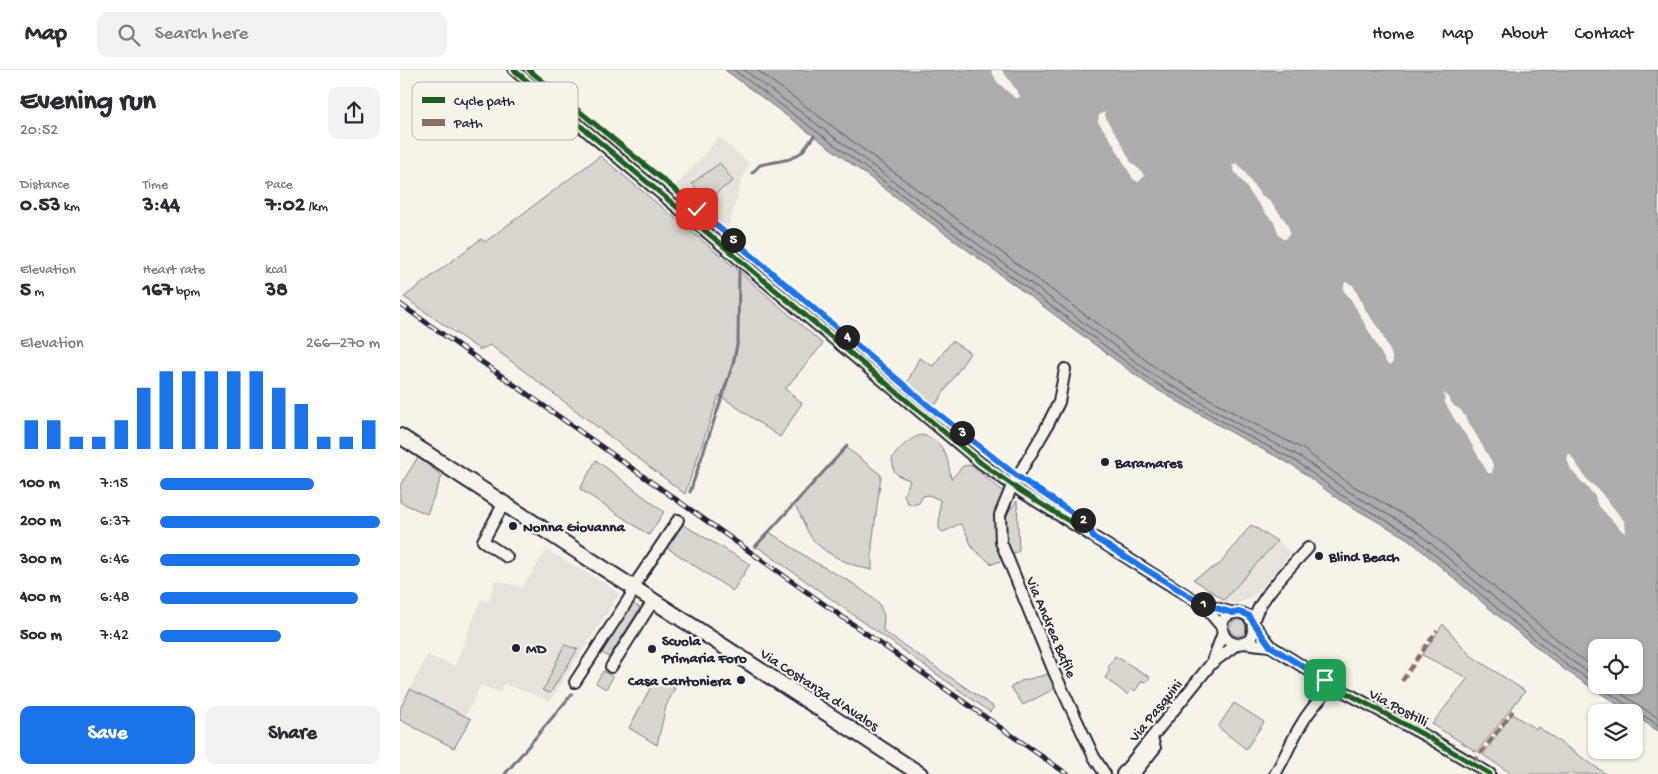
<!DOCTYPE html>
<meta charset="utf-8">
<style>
:root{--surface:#fff;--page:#f2f2f3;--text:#2b2b33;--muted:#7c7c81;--line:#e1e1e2;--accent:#1a73e8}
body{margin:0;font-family:"Gochi Hand",sans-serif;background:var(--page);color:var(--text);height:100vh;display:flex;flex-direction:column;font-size:19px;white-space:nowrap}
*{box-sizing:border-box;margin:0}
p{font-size:16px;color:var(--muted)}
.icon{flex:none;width:28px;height:28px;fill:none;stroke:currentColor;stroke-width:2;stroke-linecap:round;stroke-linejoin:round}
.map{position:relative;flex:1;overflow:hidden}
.sheet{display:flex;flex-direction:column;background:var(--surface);width:400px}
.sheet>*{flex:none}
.fabs{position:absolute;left:1188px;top:569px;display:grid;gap:10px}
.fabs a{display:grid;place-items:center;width:55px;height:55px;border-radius:10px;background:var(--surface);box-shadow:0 1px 4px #0004;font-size:25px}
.pin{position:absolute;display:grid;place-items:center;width:42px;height:42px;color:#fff;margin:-21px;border-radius:10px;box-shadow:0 2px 8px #0006}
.km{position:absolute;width:25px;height:25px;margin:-12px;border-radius:50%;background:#222;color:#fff;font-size:14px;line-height:25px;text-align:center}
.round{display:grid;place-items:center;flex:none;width:52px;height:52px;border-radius:10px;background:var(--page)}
.headline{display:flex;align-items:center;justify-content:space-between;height:85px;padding:0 20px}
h1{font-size:28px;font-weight:800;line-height:38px}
.stats{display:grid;grid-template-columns:repeat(3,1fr);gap:8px;height:85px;padding:5px 20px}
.stats div{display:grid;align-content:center}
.stats b{font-size:21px;font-weight:800}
.stats small{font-size:14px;font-weight:400}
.stats p{font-size:14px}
.chart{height:140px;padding:10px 20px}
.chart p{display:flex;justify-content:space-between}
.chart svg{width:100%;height:90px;margin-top:5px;stroke:var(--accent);stroke-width:6}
.cta{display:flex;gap:10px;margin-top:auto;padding:10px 20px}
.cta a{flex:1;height:58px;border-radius:10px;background:var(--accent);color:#fff;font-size:20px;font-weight:800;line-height:58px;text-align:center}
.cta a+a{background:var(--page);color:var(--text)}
ul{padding:0 20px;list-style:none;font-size:16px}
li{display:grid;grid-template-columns:80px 60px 1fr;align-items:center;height:38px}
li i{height:12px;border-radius:6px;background:var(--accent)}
header{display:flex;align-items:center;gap:30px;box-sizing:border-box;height:70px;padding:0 25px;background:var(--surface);border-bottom:1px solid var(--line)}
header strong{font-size:24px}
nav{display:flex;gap:28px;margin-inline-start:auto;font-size:18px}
.search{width:350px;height:45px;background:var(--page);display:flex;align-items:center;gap:12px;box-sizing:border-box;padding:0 18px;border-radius:10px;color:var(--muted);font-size:19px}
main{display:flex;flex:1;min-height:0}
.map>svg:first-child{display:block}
</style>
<header>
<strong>Map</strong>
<div class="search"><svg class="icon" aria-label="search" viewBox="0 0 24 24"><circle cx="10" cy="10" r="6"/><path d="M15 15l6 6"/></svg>Search here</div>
<nav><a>Home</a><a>Map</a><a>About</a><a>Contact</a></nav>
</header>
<main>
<section class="sheet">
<div class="headline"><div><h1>Evening run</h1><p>20:52</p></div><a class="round"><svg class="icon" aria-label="share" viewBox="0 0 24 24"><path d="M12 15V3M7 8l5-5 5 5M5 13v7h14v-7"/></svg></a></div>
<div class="stats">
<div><p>Distance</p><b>0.53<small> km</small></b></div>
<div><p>Time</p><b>3:44</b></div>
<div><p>Pace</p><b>7:02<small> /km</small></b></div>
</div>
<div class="stats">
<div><p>Elevation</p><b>5<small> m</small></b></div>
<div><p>Heart rate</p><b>167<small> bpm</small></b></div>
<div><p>kcal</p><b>38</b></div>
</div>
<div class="chart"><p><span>Elevation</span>266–270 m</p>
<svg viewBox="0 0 160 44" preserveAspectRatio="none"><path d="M5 44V30M15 44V30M25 44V38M35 44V38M45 44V30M55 44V14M65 44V6M75 44V6M85 44V6M95 44V6M105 44V6M115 44V14M125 44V22M135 44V38M145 44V38M155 44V30"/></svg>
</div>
<ul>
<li><b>100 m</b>7:15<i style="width:70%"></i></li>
<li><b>200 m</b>6:37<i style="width:100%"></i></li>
<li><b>300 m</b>6:46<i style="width:91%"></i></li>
<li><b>400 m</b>6:48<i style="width:90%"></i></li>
<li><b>500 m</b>7:42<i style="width:55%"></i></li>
</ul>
<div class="cta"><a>Save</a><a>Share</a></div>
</section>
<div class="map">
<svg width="1258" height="704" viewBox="0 0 1258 704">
<rect width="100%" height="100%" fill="#f7f3e8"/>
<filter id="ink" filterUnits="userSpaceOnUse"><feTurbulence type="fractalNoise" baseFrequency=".02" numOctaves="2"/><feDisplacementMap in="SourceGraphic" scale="10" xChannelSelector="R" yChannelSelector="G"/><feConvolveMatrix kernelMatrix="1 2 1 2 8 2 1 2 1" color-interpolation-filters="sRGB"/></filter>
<g filter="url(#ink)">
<!-- built -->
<g fill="#e7e3db">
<polygon points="319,67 349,93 341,112 327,162 274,118"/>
<polygon points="877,471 891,483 857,523 846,530 834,534 822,532"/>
<polygon points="147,480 220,523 150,631 104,614 99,622 81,615 65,647 10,619 27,585 55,596 81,529 89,532 95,510 122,517"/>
</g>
<!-- green -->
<g fill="#d8d5cf" stroke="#7d7c85">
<polygon points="200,86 339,201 423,274 385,319 402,333 380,367 319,325 285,424 90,275 80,280 4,227 81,169 85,172"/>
<polygon points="320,93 333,111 305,131 292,113"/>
<polygon points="552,271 570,283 534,337 507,313 519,288 533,296"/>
<path d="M 522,365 C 545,371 548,388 551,409 L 563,396 L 571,395 L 604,422 L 598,440 L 609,441 L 617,431 L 619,481 L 614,483 L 609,478 L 601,491 L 592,494 L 573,479 L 566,463 L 561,454 C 554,455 550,460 543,462 L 539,459 L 540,430 L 529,425 L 523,426 L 519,433 L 512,435 L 507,432 L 504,425 L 510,410 L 499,406 L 494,401 L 492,389 C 499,378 509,368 522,365 Z"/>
<path d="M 446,377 L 481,405 L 472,475 L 472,500 C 454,497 427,485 415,472 C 405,462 403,445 393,434 Z"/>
<polygon points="18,387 42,406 27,444 0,432 0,416"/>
<polygon points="196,390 264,442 249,465 180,419"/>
<polygon points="282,454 350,494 333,521 266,477"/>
<polygon points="851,455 877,471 824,530 793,509 820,494"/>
<polygon points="368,461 411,490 454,514 478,532 484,545 483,561 594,637 590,642 355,475"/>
<polygon points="232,533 240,538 209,587 200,582"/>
<circle cx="838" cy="558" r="8"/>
<polygon points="1043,554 1070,585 1125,621 1077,682 1032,654 1068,608 1022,585"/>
<polygon points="164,575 178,579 150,623 142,620 146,615"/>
<polygon points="715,586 750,607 746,612 742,611 735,621 732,619 728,625 705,608 710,600 708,598"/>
<polygon points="203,601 213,607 206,619 196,613"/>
<polygon points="649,604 656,618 623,635 611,617 621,611"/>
<polygon points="255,609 275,618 266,636 257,675 229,658"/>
<polygon points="10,619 71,649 54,678 0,650 0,639"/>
<polygon points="834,633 864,652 846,679 818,657"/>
<polygon points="1112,644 1136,659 1138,657 1206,704 1112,704 1083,685"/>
</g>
<!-- water -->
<path fill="#aeabad" stroke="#76747f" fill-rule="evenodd" d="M 325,0 L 1258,0 L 1258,661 L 1234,645 L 1234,642 L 1229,642 L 1165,600 L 1103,550 L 1008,469 L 938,429 L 894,396 L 834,364 L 749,315 ZM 1196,578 L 1234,578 L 1234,615 L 1196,615 Z"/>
<!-- pier -->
<g fill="#f7f3e8">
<polygon points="591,0 602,0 617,21 620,26 618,28 615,28 597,12"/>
<polygon points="704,42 707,51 718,67 731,92 742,102 744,106 740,111 738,112 733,109 711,70 698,52 699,45"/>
<polygon points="837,93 845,102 851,112 861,125 869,130 887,153 890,163 886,169 883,169 879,165 874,152 866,144 835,102 832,95"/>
<polygon points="945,212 953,215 966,241 981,262 991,283 993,291 991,295 987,294 952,231 943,220"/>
<polygon points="1044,322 1054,336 1061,340 1072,358 1092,392 1093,397 1092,403 1088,403 1086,400 1068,368 1058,355 1045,333"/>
<polygon points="1169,383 1189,412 1198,419 1225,452 1226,461 1225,463 1222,461 1197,434 1195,426 1171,400 1167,389"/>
</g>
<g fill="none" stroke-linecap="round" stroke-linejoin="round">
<!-- shore -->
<g stroke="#5a5969" stroke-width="1">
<polyline points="334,0 752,311 837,360 896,391 941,425 1012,465 1106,546 1168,596 1196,614"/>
<polyline points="344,0 755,306 840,355 899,386 944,419 1015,460 1110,541 1172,591 1196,607"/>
<polyline points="357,0 759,300 843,348 903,379 948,413 1020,454 1115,535 1176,585 1196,598"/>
<polyline points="1197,615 1229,636 1232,641 1238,642 1258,655"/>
<polyline points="1208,615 1258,648"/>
</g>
<!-- stream -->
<g stroke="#76747f" stroke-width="3">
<polyline points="352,103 360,95 390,89 402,82 414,66"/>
<polyline points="290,422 333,294 338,270 339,201"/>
<polyline points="355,477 447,376"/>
<polyline points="105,704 172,624"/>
</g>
<defs>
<g id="minor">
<polyline points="114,0 581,393 622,422 799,533 833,543"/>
<polyline points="665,299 659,332 645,360 612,416 600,445 601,472 655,604 694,687 705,704"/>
<polyline points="104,433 83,471 107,487"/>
<path d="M 908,478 C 893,494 875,512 863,531 C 859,536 855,546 853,552 C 852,559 855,564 849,570 C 840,577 827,574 823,563 C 816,544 843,533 853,553 L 872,577 L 932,615 L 1026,666 L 1090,704"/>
<polyline points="803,535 822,557"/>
<polyline points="843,573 870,576"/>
<polyline points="812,592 823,563"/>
<polyline points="211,597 253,531"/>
<polyline points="175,612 230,527 237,511 278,450"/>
<polyline points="722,704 811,594 837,574"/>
<polyline points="734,704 755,678 752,668"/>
<path d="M 875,704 C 885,688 891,671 901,655 C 909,640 921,628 932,615"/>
</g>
<polyline id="secondary" points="0,366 520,704"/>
</defs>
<!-- minor casing -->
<use href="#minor" stroke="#22223b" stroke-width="14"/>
<!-- secondary casing -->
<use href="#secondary" stroke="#22223b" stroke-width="18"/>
<!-- minor -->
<use href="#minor" stroke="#f7f3e8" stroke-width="10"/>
<!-- secondary -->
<use href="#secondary" stroke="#f7f3e8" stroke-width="14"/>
<defs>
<polyline id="rail" points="0,234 421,532 667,704"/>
</defs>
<!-- rail casing -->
<use href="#rail" stroke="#22223b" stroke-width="5"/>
<!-- rail -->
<use href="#rail" stroke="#f7f3e8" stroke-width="3" stroke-dasharray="9" stroke-linecap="butt"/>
<!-- quiet -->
<g stroke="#8d6e63" stroke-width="4" stroke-dasharray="8 4" stroke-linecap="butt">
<polyline points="1002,611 1037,560"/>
<polyline points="1073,693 1113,641"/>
</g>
<defs>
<g id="cycleway">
<polyline points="114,0 581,393 622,422 802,534 833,543 844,543 848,545 872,577 932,615 1026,666 1090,704"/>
<polyline points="129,0 273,118 531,338 617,406 689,454 693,467"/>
</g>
</defs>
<!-- cycleway casing -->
<use href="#cycleway" stroke="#f7f3e8" stroke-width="8"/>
<!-- cycleway -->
<use href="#cycleway" stroke="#1b5e20" stroke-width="5"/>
</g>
</g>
<g fill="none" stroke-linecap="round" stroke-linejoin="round" filter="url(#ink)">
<defs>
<polyline id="route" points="297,139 531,338 617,406 689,454 693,467 802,534 833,543 839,542 848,545 870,576 925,610"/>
</defs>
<!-- route casing -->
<use href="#route" stroke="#fff" stroke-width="10"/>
<!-- route -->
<use href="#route" stroke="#1a73e8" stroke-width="6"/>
</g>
<!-- markers -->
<g fill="#22223b" stroke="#f7f3e8" stroke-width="2">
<circle cx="705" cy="392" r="5"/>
<circle cx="113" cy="456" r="5"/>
<circle cx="919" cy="486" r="5"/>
<circle cx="116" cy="578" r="5"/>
<circle cx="252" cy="579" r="5"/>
<circle cx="341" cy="610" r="5"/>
</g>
<g text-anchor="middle" stroke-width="4.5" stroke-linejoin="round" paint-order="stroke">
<!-- poi labels -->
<g font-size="15" font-weight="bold" fill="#22223b" stroke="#f7f3e8" text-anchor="start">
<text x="715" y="397">Baramares</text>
<text x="123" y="461">Nonna Giovanna</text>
<text x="929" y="491">Blind Beach</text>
<text x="262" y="575">Scuola<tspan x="262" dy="17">Primaria Foro</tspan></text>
<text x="126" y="583">MD</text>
<text x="331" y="615" text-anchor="end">Casa Cantoniera</text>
</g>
<!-- street labels -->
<g font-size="15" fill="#22223b" stroke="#f7f3e8">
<text transform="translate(652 557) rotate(67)" y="5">Via Andrea Bafile</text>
<text transform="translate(420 619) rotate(33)" y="5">Via Costanza d'Avalos</text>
<text transform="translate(999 637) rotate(28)" y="5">Via Postilli</text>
<text transform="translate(755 640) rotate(-51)" y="5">Via Pasquini</text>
</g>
</g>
<!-- legend -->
<rect x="12" y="12" width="166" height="58" rx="8" fill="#f7f3e8" stroke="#b7b4b4" stroke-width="1"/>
<rect x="22" y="27" width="23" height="6" fill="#1b5e20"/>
<rect x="22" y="49" width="23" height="7" fill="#8d6e63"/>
<g font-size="14" fill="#22223b">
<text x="54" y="35">Cycle path</text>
<text x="54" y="57">Path</text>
</g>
</svg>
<div class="fabs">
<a><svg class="icon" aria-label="locate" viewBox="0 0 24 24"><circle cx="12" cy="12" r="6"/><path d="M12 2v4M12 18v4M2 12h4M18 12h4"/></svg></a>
<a><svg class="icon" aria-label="layers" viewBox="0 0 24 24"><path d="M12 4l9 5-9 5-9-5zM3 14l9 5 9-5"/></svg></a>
</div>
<div class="pin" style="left:925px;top:610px;background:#1e9e55"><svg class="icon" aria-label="arrive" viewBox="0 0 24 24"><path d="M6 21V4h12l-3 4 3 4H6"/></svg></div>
<div class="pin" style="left:297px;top:139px;background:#d93025"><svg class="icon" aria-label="check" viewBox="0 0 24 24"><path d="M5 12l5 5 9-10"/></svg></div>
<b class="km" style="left:803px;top:534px">1</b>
<b class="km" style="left:683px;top:450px">2</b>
<b class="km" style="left:562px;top:363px">3</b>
<b class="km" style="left:447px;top:267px">4</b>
<b class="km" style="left:333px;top:170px">5</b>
</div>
</main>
